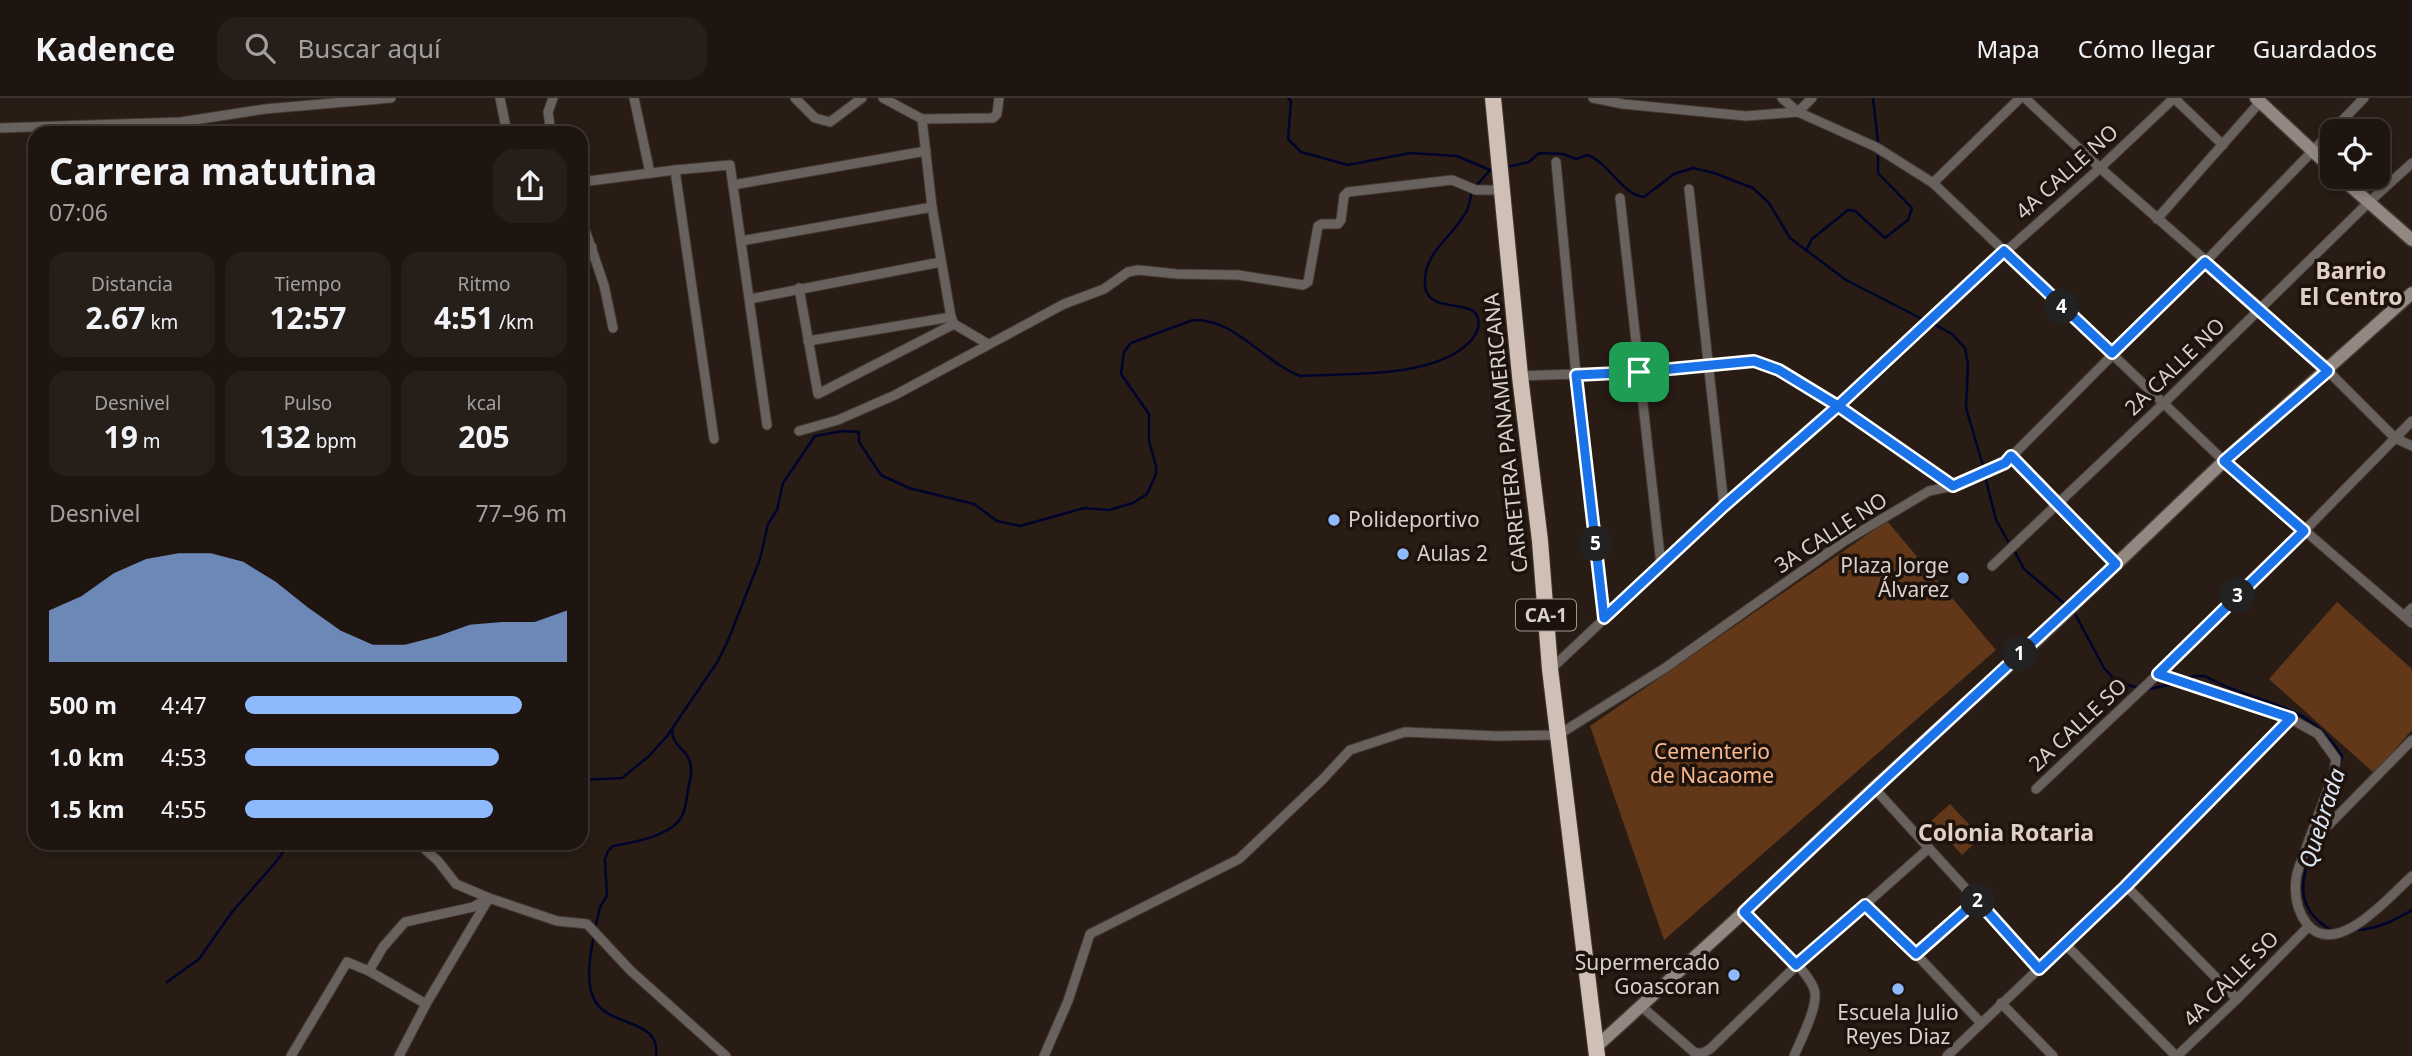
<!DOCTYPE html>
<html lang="es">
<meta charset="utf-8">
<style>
:root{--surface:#1e1510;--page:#261e19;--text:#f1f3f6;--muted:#a19f9f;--line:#3c3430;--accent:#8eb9fd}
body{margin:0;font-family:"Noto Sans",sans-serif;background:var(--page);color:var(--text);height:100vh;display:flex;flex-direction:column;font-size:26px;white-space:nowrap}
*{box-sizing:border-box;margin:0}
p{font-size:23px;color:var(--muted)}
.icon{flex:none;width:38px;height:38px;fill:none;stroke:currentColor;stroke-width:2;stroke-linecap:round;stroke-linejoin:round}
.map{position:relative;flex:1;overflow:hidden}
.details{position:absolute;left:28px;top:28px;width:560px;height:724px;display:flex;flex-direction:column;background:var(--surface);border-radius:21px;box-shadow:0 4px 10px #0003,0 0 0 2px var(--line)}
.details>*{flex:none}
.controls{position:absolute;left:2320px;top:21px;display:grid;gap:14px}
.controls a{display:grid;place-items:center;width:70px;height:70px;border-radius:14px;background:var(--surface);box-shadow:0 4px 10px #0003,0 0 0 2px var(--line);font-size:35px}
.pin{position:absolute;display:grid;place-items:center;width:60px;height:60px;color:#fff;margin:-30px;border-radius:14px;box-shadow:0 4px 10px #0006}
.km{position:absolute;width:35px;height:35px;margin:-18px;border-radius:50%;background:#222;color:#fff;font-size:19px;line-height:35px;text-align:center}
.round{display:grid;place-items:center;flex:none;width:74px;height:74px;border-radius:21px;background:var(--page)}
.summary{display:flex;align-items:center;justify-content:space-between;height:119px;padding:0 21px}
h1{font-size:38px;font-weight:700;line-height:52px}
.stats{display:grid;grid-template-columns:repeat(3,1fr);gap:10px;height:119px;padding:7px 21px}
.stats div{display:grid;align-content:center;border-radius:18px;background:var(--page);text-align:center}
.stats b{font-size:30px;font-weight:700}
.stats small{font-size:19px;font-weight:400}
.stats p{font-size:19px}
.chart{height:196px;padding:14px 21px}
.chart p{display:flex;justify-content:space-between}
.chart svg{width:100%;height:126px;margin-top:7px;fill:var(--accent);opacity:.7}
ul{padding:0 21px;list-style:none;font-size:23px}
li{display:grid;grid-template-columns:112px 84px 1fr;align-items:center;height:52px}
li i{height:18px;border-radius:9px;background:var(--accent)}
header{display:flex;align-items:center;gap:42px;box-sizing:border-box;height:98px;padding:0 35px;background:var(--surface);border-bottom:2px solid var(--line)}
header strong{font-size:33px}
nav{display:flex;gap:38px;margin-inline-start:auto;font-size:24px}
.search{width:490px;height:63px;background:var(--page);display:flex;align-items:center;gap:18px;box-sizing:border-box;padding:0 24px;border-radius:21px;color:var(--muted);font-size:26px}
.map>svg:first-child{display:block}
</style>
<header>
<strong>Kadence</strong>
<div class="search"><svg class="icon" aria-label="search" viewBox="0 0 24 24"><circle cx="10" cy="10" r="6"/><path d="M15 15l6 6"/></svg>Buscar aquí</div>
<nav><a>Mapa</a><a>Cómo llegar</a><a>Guardados</a></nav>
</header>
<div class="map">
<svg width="2412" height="958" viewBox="0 0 2412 958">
<rect width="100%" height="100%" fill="#281c15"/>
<!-- green -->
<g fill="#633819">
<polygon points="1887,423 1996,552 1664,842 1590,628"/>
<polygon points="2337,504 2412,571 2412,632 2374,675 2269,581"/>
<polygon points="1950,706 1981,739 1962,757 1931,723"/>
</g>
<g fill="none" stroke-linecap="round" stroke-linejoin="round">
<!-- stream -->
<g stroke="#00042c" stroke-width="2.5">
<polyline points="1288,0 1291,3 1288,41 1301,54 1348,67 1410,55 1457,58 1490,72"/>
<polyline points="1873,0 1878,45"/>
<path d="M 1507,69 L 1529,64 L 1539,55 L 1563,56 L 1576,61 L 1588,57 C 1609,65 1621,96 1644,99 L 1674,76 L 1693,70 L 1714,75 L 1753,90 L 1769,105 L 1790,140 L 1846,182 L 1924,222"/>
<polyline points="1476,88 1490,72"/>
<polyline points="1806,152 1812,141 1848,112 1855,113 1885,140 1908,122 1912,110 1878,75 1878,52"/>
<polyline points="1930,224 1952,236 1965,250 1968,266 1966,310 1984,371"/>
<polyline points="1985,378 1996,422 2010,447"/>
<polyline points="2014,452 2024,471 2066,507"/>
<polyline points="2074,514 2104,570 2117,584 2139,590"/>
<path d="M 2186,581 L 2194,578 L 2205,578 C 2256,608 2308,601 2342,658 L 2338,674"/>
<polyline points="2145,592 2177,585"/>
<path d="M 581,682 L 622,680 L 649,658 L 667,638 L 718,563 L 729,540 L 760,461 L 768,426 L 777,412 L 783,385 L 815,338 L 843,333 L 859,334 L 859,344 L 881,377 L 909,390 L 974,406 L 997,423 L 1020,428 L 1084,410 L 1109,412 L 1133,405 L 1147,396 L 1156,376 L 1156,368 L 1149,343 L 1149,316 L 1121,276 L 1124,254 L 1131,245 L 1193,222 C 1235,220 1263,264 1300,278 C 1348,275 1441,281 1473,240 C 1478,234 1481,223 1476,216 C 1466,202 1426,215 1425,186 C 1423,154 1453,139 1466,114 C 1470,108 1470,100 1472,93"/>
<polyline points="2317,734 2329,701"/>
<path d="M 2312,750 C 2300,784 2295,811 2331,832"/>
<path d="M 595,831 L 600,809 L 607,798 L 605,761 L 608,753 L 613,748 C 632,745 673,737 682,718 C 686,710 687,700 688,691 C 690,683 693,673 690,664 C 686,650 672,648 672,632"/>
<path d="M 2352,832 C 2374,833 2393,823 2412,812"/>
<path d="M 594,837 C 590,857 585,886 595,903 C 611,930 661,920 656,958"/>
<polyline points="167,884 199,861 232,814 275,765 289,746"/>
</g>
<defs>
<g id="street">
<polyline points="500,0 507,35"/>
<polyline points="634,0 650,75"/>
<polyline points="795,0 815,20 830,24 862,0"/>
<polyline points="883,0 922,21 993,20 997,16 999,0"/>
<polyline points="1593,0 1623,6 1746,18 1798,14"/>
<polyline points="1782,0 1798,14 1876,49 1933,85 2224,363 2412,525"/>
<polyline points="2025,0 2100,70 2260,210 2328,273 2395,340 2412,348"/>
<polyline points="2174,0 2223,47"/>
<polyline points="1798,14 1812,0"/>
<polyline points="922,21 932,109 951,219 954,226 988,246"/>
<polyline points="0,30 181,24 265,11 391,0"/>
<polyline points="551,35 548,14 553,0"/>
<polyline points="1556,64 1576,277 1604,520"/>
<polyline points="675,72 714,341"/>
<polyline points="581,84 675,72 730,67 767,327"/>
<polyline points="1933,85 2020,0"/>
<polyline points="733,87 926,53"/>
<polyline points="1689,91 1724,408"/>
<polyline points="1620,100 1661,467"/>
<polyline points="581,120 604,187 613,230"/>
<polyline points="2157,121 2260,4"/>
<polyline points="741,143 932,109"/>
<polyline points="581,152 592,149"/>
<polyline points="799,190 818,296 954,226"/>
<polyline points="750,201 941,164"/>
<polyline points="808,243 951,219"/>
<polyline points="1520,278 1639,274 1754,263 1779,272 1838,308 1953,388"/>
<polyline points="799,333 838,322 895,297 1064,206 1104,191 1128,174 1138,172 1177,176 1238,177 1303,187 1308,184 1318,128 1322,126 1338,126 1341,122 1344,98 1348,94 1452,82 1476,92 1501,92"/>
<polyline points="2011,358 2116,466"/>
<polyline points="1992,468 2164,305 2369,104 2412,65"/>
<polyline points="2404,518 2412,510"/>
<polyline points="1551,571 1724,408 1838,308 1914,235 2100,70 2174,0"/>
<path d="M 2158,576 L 2282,616 L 2318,636 L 2336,661 L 2334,675 C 2325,700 2315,725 2306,750 C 2303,760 2297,771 2296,781 C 2294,798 2297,813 2307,826 C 2336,862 2391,797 2412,778"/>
<polyline points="1874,690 2039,871"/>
<polyline points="2036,691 2158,576 2304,433 2412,323"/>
<polyline points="2308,748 2412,642"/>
<polyline points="2126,788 2237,901"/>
<polyline points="1865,807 1916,856 1977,802"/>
<path d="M 1744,814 C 1760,831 1807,870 1814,891 C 1820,906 1800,943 1794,958"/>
<polyline points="2066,847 2176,958"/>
<polyline points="1916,856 1981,925"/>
<polyline points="369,873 383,849 405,824 473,809 489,800 557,823 587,826 631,873 726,958"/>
<polyline points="2001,905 2053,958"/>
<polyline points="1641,908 1695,955 1695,958"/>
<polyline points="1695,955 1703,955 1710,951 1796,868 1929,750"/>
<polyline points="291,958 347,864 369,873 426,906"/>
<polyline points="399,958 426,906 489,800 456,786 438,763 419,746"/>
<polyline points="1044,958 1068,903 1090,836 1239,761 1322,682 1350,652 1405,634 1498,638 1558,637 1665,570 1843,444 1929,393 1953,388 2005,365 2205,164 2364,0"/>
<polyline points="1947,958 2126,788 2291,620"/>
<polyline points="2177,958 2237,901 2309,828"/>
</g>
<g id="secondary">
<polyline points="2256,0 2333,72"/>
<polyline points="2340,79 2412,142"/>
<polyline points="1596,949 1744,814 1874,690 2041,538 2224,363 2412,195"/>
</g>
<polyline id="highway" points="1493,0 1520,278 1540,443 1550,571 1597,958"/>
</defs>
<!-- street casing -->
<use href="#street" stroke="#443932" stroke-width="11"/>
<!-- secondary casing -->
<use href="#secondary" stroke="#443932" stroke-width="15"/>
<!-- highway casing -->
<use href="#highway" stroke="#443932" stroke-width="18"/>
<!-- street -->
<use href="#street" stroke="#68615d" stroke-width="9"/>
<!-- secondary -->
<use href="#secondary" stroke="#928781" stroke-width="12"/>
<!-- highway -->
<use href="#highway" stroke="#d0bfb5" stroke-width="16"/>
</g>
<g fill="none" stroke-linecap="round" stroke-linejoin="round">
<defs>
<path id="route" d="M 1639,274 L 1754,263 L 1779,272 L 1838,308 L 1953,388 L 2005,365 L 2011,358 L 2116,466 C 1992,583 1866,697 1744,814 L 1796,867 L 1865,807 L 1916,856 L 1977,802 L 2039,871 L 2126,788 L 2291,620 L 2158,576 L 2304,433 L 2224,363 L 2328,273 L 2205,164 L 2112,255 L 2004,153 L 1838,308 L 1724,408 L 1604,520 L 1576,277 L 1639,274"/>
</defs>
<!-- route casing -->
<use href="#route" stroke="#fff" stroke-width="14"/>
<!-- route -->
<use href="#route" stroke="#1a73e8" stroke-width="9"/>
</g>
<!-- markers -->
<g fill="#8eb9fd" stroke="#1e130c" stroke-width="2.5">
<circle cx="1334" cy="422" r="7"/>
<circle cx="1403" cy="456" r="7"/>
<circle cx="1963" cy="480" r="7"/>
<circle cx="1734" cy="877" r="7"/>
<circle cx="1898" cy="891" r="7"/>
</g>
<g text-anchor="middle" stroke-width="7" stroke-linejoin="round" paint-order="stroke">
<!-- shield labels -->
<rect fill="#1e130c" stroke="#a09792" stroke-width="2" x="1516" y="501.5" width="60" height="31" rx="5"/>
<g font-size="19" font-weight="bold" fill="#d8d0cb">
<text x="1546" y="524">CA-1</text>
</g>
<!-- street labels -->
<g font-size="21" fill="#d8d0cb" stroke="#1e130c">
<text transform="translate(2067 74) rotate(-42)" y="7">4A CALLE NO</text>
<text transform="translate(2175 269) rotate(-44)" y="7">2A CALLE NO</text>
<text transform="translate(1506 335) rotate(-96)" y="7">CARRETERA PANAMERICANA</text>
<text transform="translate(1831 435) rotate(-33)" y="7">3A CALLE NO</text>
<text transform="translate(2078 627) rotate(-43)" y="7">2A CALLE SO</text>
<text transform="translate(2231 881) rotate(-45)" y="7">4A CALLE SO</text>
</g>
<!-- poi labels -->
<g font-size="21" fill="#d8d0cb" stroke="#1e130c" text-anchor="start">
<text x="1348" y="429">Polideportivo</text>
<text x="1417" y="463">Aulas 2</text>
<text x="1949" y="475" text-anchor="end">Plaza Jorge<tspan x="1949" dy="24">Álvarez</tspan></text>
<text x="1720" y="872" text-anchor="end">Supermercado<tspan x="1720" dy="24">Goascoran</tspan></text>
<text x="1898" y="922" text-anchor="middle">Escuela Julio<tspan x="1898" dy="24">Reyes Diaz</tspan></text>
</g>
<!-- park labels -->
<g font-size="21" fill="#f8b88f" stroke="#1e130c">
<text x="1712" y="661">Cementerio<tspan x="1712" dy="24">de Nacaome</tspan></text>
</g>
<!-- neighbourhood labels -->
<g font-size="23" font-weight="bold" fill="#e0cfc5" stroke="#1e130c">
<text x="2351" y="181">Barrio<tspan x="2351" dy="26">El Centro</tspan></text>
<text x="2006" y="743">Colonia Rotaria</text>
</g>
<!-- water labels -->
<g font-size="23" font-style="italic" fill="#dbe5f4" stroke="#1e130c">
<text transform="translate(2322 720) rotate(-72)" y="8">Quebrada</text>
</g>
</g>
</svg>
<div class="controls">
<a><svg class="icon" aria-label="locate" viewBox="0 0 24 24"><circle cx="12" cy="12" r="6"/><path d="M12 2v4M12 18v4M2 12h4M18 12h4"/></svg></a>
</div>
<div class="pin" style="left:1639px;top:274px;background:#1e9e55"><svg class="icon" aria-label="arrive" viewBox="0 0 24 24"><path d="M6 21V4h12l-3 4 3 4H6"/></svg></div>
<b class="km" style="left:2020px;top:556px">1</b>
<b class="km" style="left:1978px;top:803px">2</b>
<b class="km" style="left:2238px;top:498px">3</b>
<b class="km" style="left:2062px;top:209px">4</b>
<b class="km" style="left:1596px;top:446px">5</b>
<section class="details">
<div class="summary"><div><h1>Carrera matutina</h1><p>07:06</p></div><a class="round"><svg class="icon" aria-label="share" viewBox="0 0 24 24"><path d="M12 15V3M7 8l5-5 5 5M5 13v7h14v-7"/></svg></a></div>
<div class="stats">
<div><p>Distancia</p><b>2.67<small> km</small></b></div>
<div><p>Tiempo</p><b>12:57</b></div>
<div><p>Ritmo</p><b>4:51<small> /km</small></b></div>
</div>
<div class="stats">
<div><p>Desnivel</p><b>19<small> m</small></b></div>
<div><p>Pulso</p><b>132<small> bpm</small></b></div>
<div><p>kcal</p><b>205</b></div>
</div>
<div class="chart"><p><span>Desnivel</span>77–96 m</p>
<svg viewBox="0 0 160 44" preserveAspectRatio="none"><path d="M0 44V26L10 21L20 13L30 8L40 6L50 6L60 9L70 16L80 25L90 33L100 38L110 38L120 35L130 31L140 30L150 30L160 26V44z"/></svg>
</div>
<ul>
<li><b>500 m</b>4:47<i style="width:86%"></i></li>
<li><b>1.0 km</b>4:53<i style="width:79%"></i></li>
<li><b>1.5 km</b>4:55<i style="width:77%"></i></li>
</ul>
</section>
</div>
